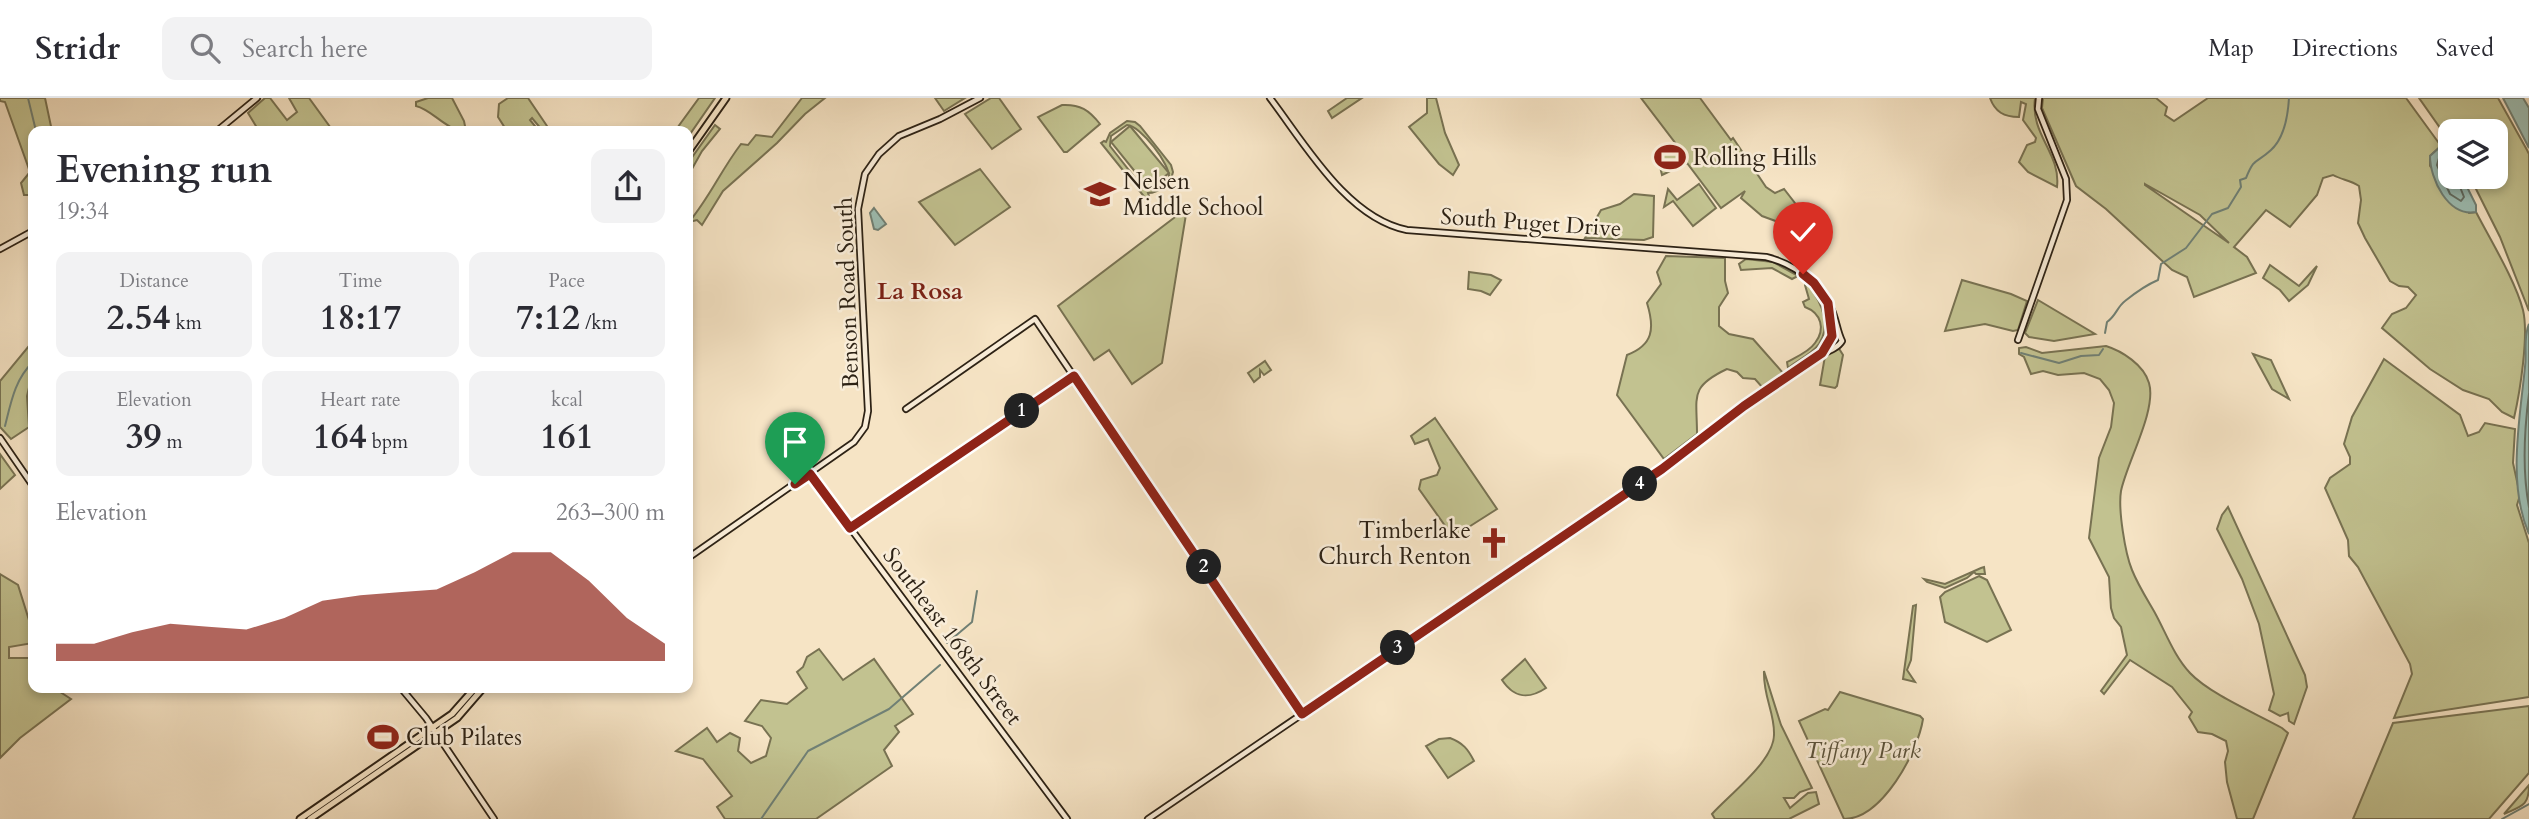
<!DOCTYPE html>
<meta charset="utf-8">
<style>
:root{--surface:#fff;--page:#f2f2f3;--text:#2b2b33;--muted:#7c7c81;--line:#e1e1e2;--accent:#8f2418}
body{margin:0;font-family:Cardo,serif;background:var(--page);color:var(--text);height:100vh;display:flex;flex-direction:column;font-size:26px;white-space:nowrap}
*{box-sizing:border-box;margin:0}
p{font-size:23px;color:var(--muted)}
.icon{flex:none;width:38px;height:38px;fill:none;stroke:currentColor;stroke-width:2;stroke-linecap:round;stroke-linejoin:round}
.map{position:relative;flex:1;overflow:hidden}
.sheet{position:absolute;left:28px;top:28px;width:665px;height:567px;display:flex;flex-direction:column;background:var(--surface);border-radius:14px;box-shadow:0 4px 10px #0003}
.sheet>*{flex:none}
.tools{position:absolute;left:2438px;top:21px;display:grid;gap:14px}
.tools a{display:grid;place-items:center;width:70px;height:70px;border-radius:14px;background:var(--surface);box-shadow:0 4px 10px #0003;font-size:35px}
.pin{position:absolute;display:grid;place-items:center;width:60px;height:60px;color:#fff;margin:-72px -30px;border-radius:50% 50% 50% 0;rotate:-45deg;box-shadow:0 0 7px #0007}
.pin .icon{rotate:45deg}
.km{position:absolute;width:35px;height:35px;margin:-18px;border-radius:50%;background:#222;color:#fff;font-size:19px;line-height:35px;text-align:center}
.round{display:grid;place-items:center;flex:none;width:74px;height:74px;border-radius:14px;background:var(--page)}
.overview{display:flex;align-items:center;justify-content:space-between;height:119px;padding:0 28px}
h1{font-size:38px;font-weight:700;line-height:52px}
.figures{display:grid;grid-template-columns:repeat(3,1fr);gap:10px;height:119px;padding:7px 28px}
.figures div{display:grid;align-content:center;border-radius:14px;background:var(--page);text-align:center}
.figures b{font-size:35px;font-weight:700}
.figures small{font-size:19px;font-weight:400}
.figures p{font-size:19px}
.chart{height:196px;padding:14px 28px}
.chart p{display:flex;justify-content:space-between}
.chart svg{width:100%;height:126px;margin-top:7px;fill:var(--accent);opacity:.7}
header{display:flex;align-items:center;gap:42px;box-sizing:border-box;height:98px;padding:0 35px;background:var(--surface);border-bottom:2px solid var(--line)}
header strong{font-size:33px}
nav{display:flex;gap:38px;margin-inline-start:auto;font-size:24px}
.search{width:490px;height:63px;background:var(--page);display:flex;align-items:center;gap:18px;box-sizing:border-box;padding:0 24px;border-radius:14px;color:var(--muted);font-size:26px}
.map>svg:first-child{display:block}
</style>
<header>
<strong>Stridr</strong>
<div class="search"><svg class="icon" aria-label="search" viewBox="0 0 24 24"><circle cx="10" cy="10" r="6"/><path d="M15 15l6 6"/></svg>Search here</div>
<nav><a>Map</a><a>Directions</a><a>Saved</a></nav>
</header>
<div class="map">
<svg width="2529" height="721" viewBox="0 0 2529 721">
<rect width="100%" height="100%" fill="#f6e4c5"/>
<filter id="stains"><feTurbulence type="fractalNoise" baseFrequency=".00286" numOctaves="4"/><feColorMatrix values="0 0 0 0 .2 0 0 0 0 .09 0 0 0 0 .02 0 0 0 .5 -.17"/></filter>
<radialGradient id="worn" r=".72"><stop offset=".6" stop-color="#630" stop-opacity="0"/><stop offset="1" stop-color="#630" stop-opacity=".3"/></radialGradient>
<!-- green -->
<g fill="#c2c290" stroke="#787252" stroke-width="2" fill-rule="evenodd">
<polygon points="0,0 45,0 52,33 33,33 33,97 24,97 21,85 30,74 5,4 0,3"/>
<polygon points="265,0 270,0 287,22 297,14 289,0 309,0 333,33 259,33 248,15"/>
<path d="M 428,0 L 452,0 L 464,23 L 466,33 C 446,33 433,12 416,8 L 416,4 Z"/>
<polygon points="508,0 528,0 547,28 542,32 532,20 530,22 539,33 510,33 510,31 507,33 498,19 499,6"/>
<polygon points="699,0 715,0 688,39 688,33 675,33"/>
<path d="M 802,0 L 825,0 L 805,16 L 777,45 L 723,93 L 702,127 L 697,122 L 689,124 C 710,99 721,72 741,46 L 748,47 L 756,37 L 772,39 Z"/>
<polygon points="935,0 965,0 944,13"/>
<polygon points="991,0 999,0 1021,31 992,51 965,16"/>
<polygon points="1347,0 1362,0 1332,20 1328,13"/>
<polygon points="1427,0 1436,0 1445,35 1459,67 1453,77 1439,66 1409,29 1427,15"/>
<polygon points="1641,0 1700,0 1731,42 1733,40 1766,89 1775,95 1784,91 1805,118 1814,137 1762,118 1741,100 1745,93 1721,110 1687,65 1662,77 1657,56 1676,46"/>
<path d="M 1990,0 L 2035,0 C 2030,37 2061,55 2057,89 L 2028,74 L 2019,64 L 2027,47 L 2035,44 L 2036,40 L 2023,22 L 2026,6 L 2021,4 L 2019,19 C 2004,19 1995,14 1990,0 Z"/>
<path d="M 2043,0 L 2156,0 L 2167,9 L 2165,17 L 2174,23 L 2208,0 L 2406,0 L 2441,48 L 2430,58 L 2430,68 L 2469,115 L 2476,114 C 2491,143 2515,182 2523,212 C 2529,237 2520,294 2514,320 L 2502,314 L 2489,301 L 2463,292 L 2430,271 L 2382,230 L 2392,216 L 2406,210 L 2416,197 L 2408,189 L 2399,188 L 2390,183 L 2365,140 L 2358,125 L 2361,102 L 2359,88 C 2350,82 2342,82 2333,77 L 2323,80 L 2317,97 L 2290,129 L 2266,112 L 2234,149 L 2247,159 L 2256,175 L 2194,199 L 2187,179 L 2172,172 L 2106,111 L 2076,88 L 2042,10 ZM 2145,86 L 2200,117 L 2229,145 L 2145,87 Z"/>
<polygon points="2419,0 2498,0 2527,52 2529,56 2529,213 2500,139 2470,79 2496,79 2496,33 2450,33 2450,44"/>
<path d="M 1062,7 C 1080,6 1089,12 1100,26 L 1067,54 L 1064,54 L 1038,19 Z"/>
<path d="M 1127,23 L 1135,24 L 1140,28 L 1171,67 L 1173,74 C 1171,85 1159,95 1148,95 L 1149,98 L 1146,101 L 1101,45 L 1104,43 L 1106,44 L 1110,35 ZM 1127,27 C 1140,27 1171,67 1169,80 L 1154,92 L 1143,90 L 1110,48 L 1111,38 Z"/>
<polygon points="715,27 720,31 702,53 688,78 688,65"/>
<polygon points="1130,28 1169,75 1149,91 1111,44"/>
<polygon points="980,71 1010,109 955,147 919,104"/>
<polygon points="1699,86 1716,110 1693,128 1673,103 1664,109 1668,91 1677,102"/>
<polygon points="1634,96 1654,98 1653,139 1644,142 1585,140 1601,112 1620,106"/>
<polygon points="1187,110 1162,265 1132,286 1109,252 1094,262 1058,208"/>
<path d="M 1666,158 L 1725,160 L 1725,183 L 1728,195 L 1719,209 L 1719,228 L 1729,236 L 1753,241 L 1783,275 L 1762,289 L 1755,281 L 1743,280 L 1737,274 L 1727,271 C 1689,289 1697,298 1697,336 L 1664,361 L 1617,297 L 1627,257 C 1653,247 1655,231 1647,205 L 1661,186 L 1657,174 Z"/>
<polygon points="1746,161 1773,164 1798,178 1792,181 1772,170 1741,172 1739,166"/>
<polygon points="2270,167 2299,188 2317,168 2308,187 2289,203 2280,192 2263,180"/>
<polygon points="1469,174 1491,177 1501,182 1490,197 1481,193 1468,191"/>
<polygon points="1962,182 2011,196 2027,203 2018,232 2013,233 1985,226 1945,233"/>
<path d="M 1807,185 C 1820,202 1833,225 1819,246 C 1812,256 1798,262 1788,270 L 1787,264 C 1796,259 1809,254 1815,245 C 1826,231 1821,215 1805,209 L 1803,204 L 1809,201 L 1805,187 Z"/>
<polygon points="2038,202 2095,236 2054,243 2029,239 2025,235"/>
<polygon points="33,243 33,272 27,298 29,329 11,341 0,329 0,283"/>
<path d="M 2106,248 C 2122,253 2144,267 2149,285 C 2157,312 2127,364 2121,393 C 2118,411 2125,455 2132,472 C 2138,487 2147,501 2155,515 C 2166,535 2174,558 2190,575 C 2210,596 2255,615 2282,630 L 2288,635 L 2253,721 L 2237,721 L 2227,684 L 2225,664 L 2228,653 L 2226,643 L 2212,636 L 2198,634 L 2189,619 L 2192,614 L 2172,589 L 2130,562 L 2104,596 L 2101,593 L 2127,557 L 2121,529 L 2114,520 L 2111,510 L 2109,479 L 2089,440 L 2099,360 L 2111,329 L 2114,305 L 2109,292 L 2100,281 L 2084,275 L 2058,277 L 2043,273 L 2031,276 L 2024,259 L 2019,256 L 2019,250 L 2026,249 L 2042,255 Z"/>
<polygon points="1838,249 1843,257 1837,288 1835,290 1820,287 1825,258"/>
<polygon points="2253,256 2271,262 2289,301 2272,291"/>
<polygon points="2384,261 2460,317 2468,338 2479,334 2485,325 2515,331 2513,365 2520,397 2517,407 2529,445 2529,599 2394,620 2412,576 2410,566 2358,469 2349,458 2348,442 2325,390 2330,380 2350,366 2350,359 2344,346 2352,319"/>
<polygon points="1265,263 1271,272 1264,277 1260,272 1260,279 1254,284 1248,275"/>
<polygon points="1435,320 1497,411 1453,439 1419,391 1421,382 1437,377 1440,370 1428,341 1415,346 1411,338"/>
<polygon points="0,356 15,377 0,391"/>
<polygon points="2228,409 2305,577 2307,589 2294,626 2289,623 2288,615 2280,618 2269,612 2274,596 2259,526 2242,481 2217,431 2222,417"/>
<polygon points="1984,469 1985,476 1976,476 1974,474 1967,480 1945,490 1927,484 1924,481 1945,486 1981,470"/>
<polygon points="0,476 18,487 33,535 33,545 9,549 9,560 33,560 33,590 54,590 71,601 20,640 0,660"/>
<polygon points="1979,478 1987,482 2011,532 1987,544 1945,524 1940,499 1945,494"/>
<polygon points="1916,507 1911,562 1907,572 1915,584 1903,581 1913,508"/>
<polygon points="819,551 843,582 874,561 913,616 895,628 899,634 884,652 892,668 816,721 725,721 717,709 732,698 703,661 676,653 707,630 717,644 730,635 740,640 738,653 751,665 766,658 771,640 762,628 745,623 761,602 787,606 807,590 797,574 803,569 807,559"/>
<path d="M 1525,561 L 1546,590 C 1528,602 1514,600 1502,582 Z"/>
<path d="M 1764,573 L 1781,627 L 1812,690 L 1800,694 L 1794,700 L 1784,700 L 1790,710 L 1808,695 L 1816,694 L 1819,706 L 1789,721 L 1715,721 L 1712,716 C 1729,697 1774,663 1774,637 C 1775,615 1763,599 1764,573 Z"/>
<path d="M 1840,594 L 1920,618 L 1923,621 C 1918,654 1882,721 1844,721 L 1799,623 L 1825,611 L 1828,612 Z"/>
<polygon points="2529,608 2529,675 2489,721 2353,721 2393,625"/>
<path d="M 1450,640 C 1463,645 1468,651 1474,663 L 1448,680 L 1426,648 L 1439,641 Z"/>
<path d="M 2529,687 C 2529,708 2522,708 2504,716 Z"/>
</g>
<!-- water -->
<g fill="#9dbfb5" stroke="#708075" stroke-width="2">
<polygon points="2503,0 2523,0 2529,10 2529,50"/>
<path d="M 2441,48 L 2450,59 L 2450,79 L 2462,79 L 2476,107 L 2476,114 C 2448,119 2430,81 2430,58 Z"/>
<polygon points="874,110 886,126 878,132 874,131 870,115"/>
<path d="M 2529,226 L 2529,436 C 2507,386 2520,320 2525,269 C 2527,254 2523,240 2529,226 Z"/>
</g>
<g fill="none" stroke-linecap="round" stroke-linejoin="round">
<!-- shore -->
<g stroke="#657065" stroke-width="2">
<polyline points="2450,62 2439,60 2437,67 2450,96 2461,103 2464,99 2456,79"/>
<path d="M 2529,296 C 2524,334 2522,372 2529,409"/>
</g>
<!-- stream -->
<g stroke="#708075" stroke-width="2">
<polyline points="28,0 36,33"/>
<path d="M 2105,235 L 2107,224 C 2116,218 2117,209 2125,203 C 2135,195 2146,187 2158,182 L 2161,166 L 2186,150 L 2212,116 L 2228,110 L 2241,89 L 2240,82 L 2246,80 C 2255,58 2256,66 2271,52 C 2284,40 2288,17 2289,0"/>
<polyline points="2021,255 2059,265 2081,258 2099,257 2103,251"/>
<path d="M 5,328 C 11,304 15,281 33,264"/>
<polyline points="947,545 972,524 977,493"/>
<polyline points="761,721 808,653 889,611 940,567"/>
<polyline points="2502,721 2529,706"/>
</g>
<defs>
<g id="secondary">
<polyline points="217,33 257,0"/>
<polyline points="0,151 33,133"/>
<polyline points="2018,242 2067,102 2066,81 2038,11 2039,0"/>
<polyline points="1822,254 1832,238 1827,207"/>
<polyline points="906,311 1035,221 1302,616"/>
<polyline points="0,340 33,388"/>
<polyline points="810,376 1067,721"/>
<polyline points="850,430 1074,278"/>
<polyline points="688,460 854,344 865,329 868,313 858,111 865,76 879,56 899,38 940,21 980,0"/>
<polyline points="401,590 426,620 494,721"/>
<path d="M 1148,721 L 1662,371 C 1711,333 1761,298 1811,262 C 1820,256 1837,252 1842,243 C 1837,233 1836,220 1831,210 C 1817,184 1795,166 1766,159 L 1407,132 C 1347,120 1305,46 1270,0"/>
</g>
<g id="primary">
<polyline points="688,54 726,0"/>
<polyline points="300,721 452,616 475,590"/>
<polyline points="310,721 457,620 483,590"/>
</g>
</defs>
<!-- secondary casing -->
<use href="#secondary" stroke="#2d2215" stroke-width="8"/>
<!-- primary casing -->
<use href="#primary" stroke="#2d2215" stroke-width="9"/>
<!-- secondary -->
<use href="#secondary" stroke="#f9edd9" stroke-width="4.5"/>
<!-- primary -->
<use href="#primary" stroke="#f6e4c5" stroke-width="5"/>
</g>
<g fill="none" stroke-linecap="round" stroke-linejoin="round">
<defs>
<polyline id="route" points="795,386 810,376 850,430 1074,278 1302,616 1662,371 1744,308 1822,255 1832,238 1828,205 1814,185 1803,176"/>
</defs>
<!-- route casing -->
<use href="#route" stroke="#fff" stroke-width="14"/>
<!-- route -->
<use href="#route" stroke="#8f2418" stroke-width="9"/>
</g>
<!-- icons -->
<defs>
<symbol id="stadium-bare" viewBox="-9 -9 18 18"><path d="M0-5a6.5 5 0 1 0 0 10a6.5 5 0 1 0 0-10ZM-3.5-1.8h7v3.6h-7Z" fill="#8f2418" stroke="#f9edd9" stroke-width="2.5" paint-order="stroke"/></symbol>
<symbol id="school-bare" viewBox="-9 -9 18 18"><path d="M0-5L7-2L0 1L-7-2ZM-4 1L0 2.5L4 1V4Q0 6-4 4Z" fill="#8f2418" stroke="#f9edd9" stroke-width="2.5" paint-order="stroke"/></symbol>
<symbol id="church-bare" viewBox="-9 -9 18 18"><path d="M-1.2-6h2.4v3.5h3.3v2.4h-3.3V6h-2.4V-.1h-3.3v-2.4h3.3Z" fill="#8f2418" stroke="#f9edd9" stroke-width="2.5" paint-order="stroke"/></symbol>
</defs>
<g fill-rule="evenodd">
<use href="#stadium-bare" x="1648" y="37" width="44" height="44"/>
<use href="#school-bare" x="1078" y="74" width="44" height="44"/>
<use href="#church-bare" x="1472" y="423" width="44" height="44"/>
<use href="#stadium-bare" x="361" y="617" width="44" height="44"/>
</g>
<g text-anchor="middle" stroke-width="5" stroke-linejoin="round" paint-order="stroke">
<!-- poi labels -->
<g font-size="23" fill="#2d2215" stroke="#f9edd9" text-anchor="start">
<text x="1693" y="67">Rolling Hills</text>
<text x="1123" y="91">Nelsen<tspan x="1123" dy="26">Middle School</tspan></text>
<text x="1471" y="440" text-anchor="end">Timberlake<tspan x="1471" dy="26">Church Renton</tspan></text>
<text x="406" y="647">Club Pilates</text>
</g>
<!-- street labels -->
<g font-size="23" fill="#2d2215" stroke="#f9edd9">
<text transform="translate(1531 124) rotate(4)" y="8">South Puget Drive</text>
<text transform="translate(847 195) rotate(-92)" y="8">Benson Road South</text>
<text transform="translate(953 538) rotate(53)" y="8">Southeast 168th Street</text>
</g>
<!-- park labels -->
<g font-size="23" font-style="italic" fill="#5a523a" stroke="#f9edd9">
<text x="1863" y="660">Tiffany Park</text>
</g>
<!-- neighbourhood labels -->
<g font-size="24" font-weight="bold" fill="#7a1f14" stroke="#f9edd9">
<text x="920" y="201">La Rosa</text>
</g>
</g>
<rect width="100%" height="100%" filter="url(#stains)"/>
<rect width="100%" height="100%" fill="url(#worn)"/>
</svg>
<div class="tools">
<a><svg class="icon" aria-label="layers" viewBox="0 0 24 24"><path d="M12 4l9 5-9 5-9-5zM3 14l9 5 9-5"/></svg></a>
</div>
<div class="pin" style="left:795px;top:386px;background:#1e9e55"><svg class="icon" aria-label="arrive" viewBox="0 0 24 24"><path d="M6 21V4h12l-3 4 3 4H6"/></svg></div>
<div class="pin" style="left:1803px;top:176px;background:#d93025"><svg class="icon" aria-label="check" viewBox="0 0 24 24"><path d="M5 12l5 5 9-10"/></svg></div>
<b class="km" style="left:1022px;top:313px">1</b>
<b class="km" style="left:1204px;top:469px">2</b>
<b class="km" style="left:1398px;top:550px">3</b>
<b class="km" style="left:1640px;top:386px">4</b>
<section class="sheet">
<div class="overview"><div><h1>Evening run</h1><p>19:34</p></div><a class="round"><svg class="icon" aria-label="share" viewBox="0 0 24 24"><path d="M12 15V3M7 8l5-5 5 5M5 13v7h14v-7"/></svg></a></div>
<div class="figures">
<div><p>Distance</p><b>2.54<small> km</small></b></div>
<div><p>Time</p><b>18:17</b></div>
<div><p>Pace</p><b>7:12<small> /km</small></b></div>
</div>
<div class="figures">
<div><p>Elevation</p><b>39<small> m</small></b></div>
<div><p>Heart rate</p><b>164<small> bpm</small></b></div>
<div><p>kcal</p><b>161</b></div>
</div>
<div class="chart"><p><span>Elevation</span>263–300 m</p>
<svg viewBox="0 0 160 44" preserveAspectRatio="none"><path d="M0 44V38L10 38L20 34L30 31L40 32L50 33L60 29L70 23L80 21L90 20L100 19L110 13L120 6L130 6L140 16L150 29L160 38V44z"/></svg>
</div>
</section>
</div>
